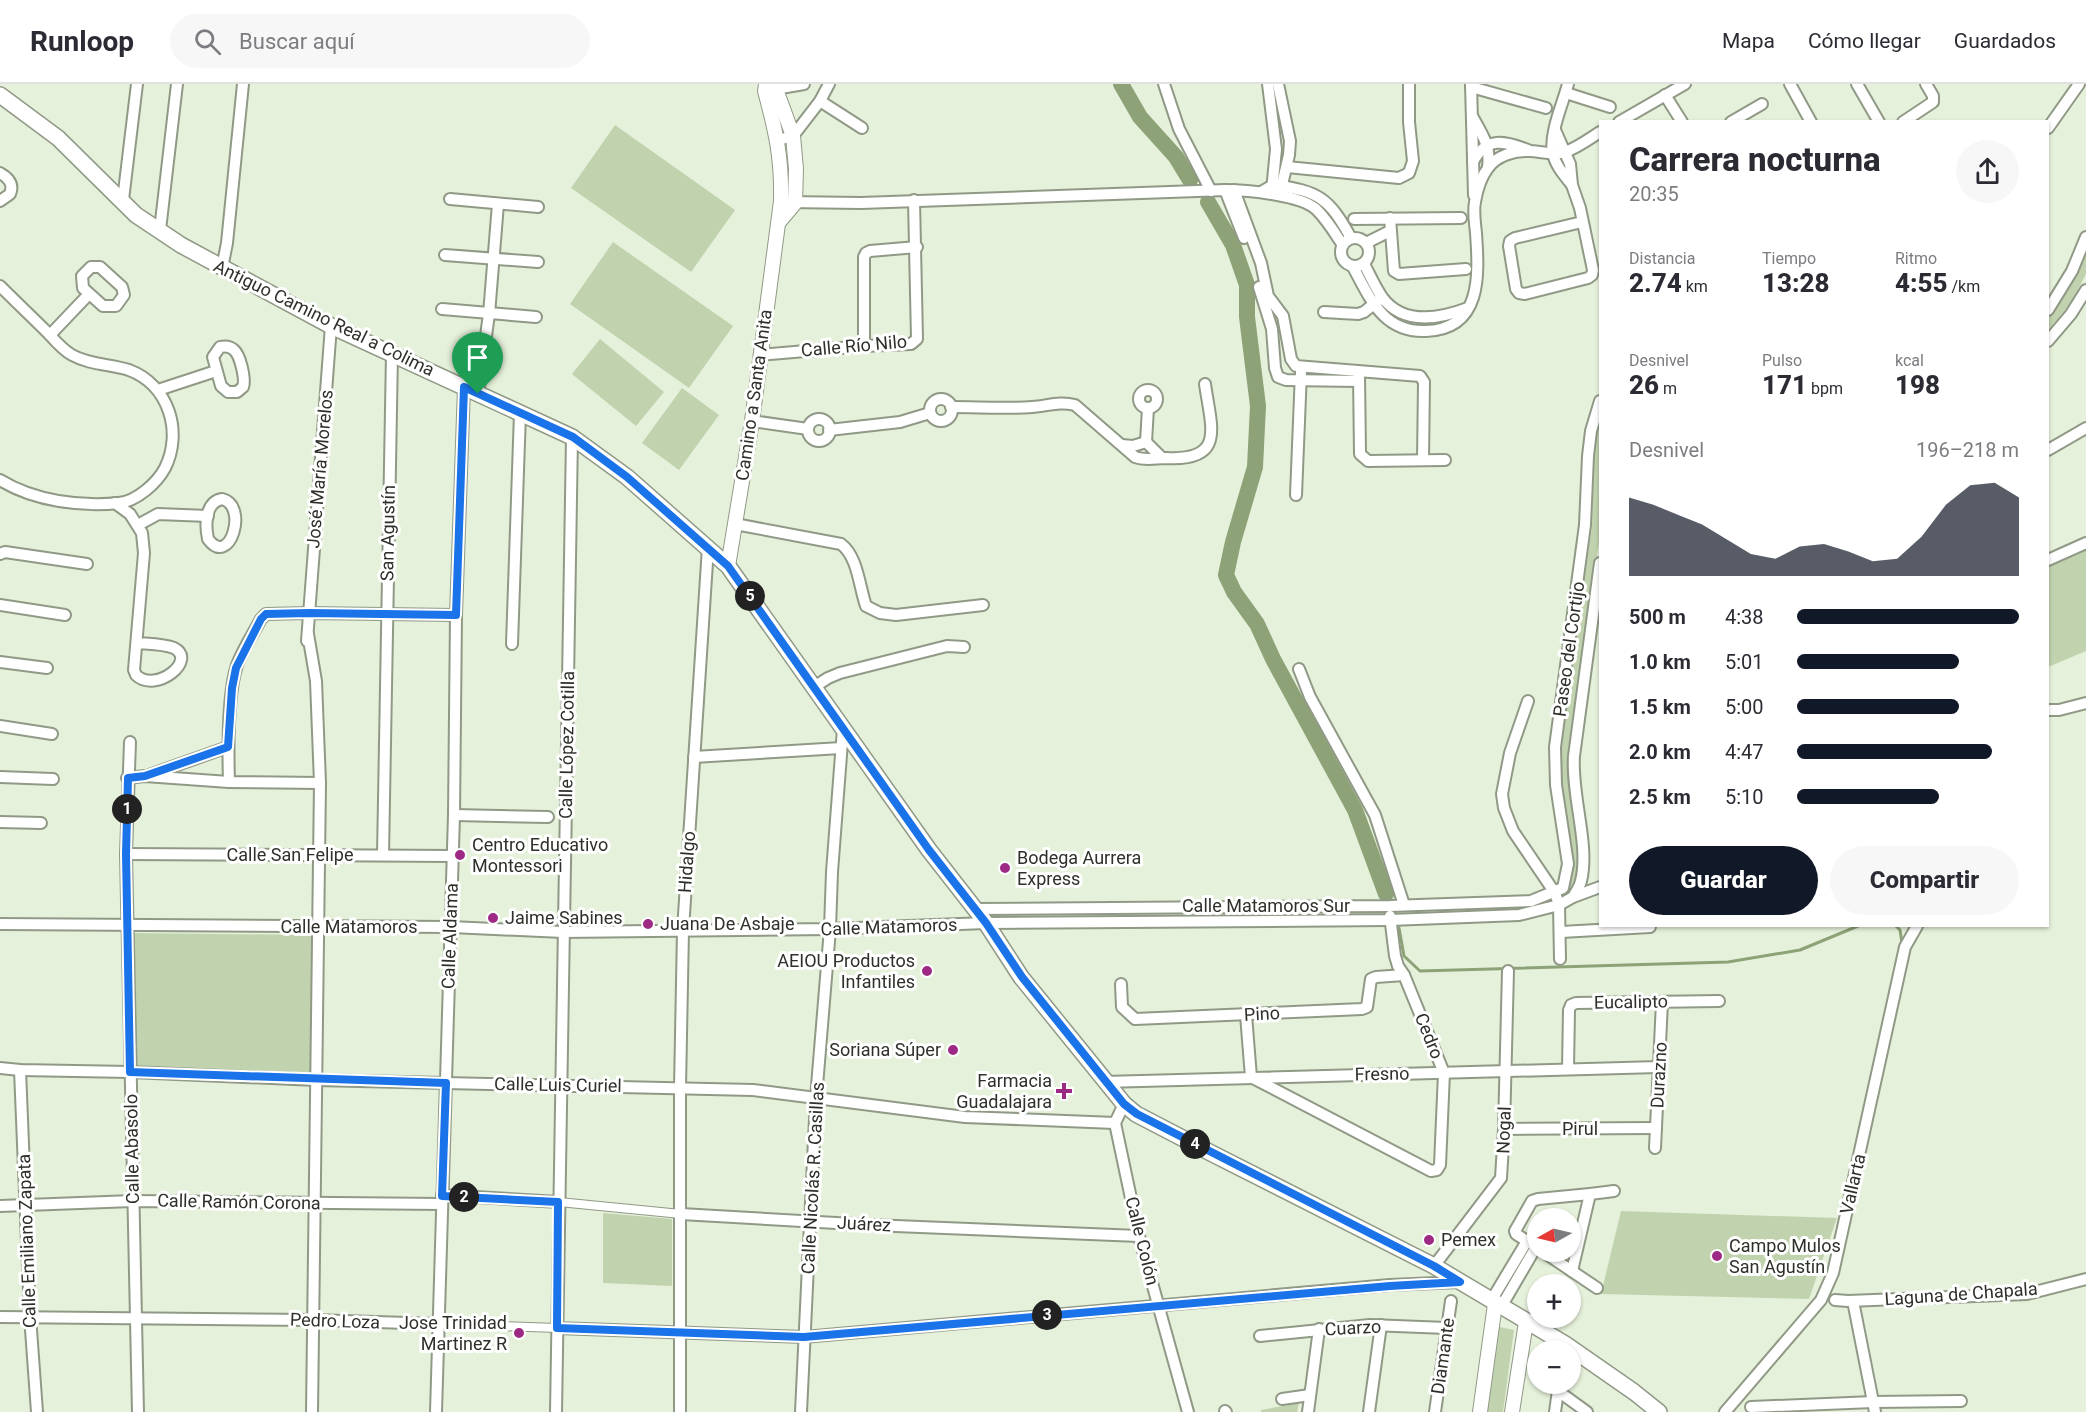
<!DOCTYPE html>
<html lang="es">
<meta charset="utf-8">
<style>
:root{--surface:#fff;--page:#f7f7f7;--text:#2b2b33;--muted:#7c7c81;--line:#e1e1e2;--accent:#111827}
body{margin:0;font-family:Roboto,sans-serif;background:var(--page);color:var(--text);height:100vh;display:flex;flex-direction:column;font-size:22px;white-space:nowrap}
*{box-sizing:border-box;margin:0}
p{font-size:20px;color:var(--muted)}
.icon{flex:none;width:33px;height:33px;fill:none;stroke:currentColor;stroke-width:2;stroke-linecap:round;stroke-linejoin:round}
.map{position:relative;flex:1;overflow:hidden}
.side{position:absolute;left:1599px;top:36px;width:450px;height:807px;display:flex;flex-direction:column;background:var(--surface);border-radius:0px;box-shadow:0 2px 4px #0004}
.side>*{flex:none}
.needle{width:39px;rotate:262deg}
.buttons{position:absolute;left:1527px;top:1124px;display:grid;gap:12px}
.buttons a{display:grid;place-items:center;width:54px;height:54px;border-radius:50%;background:var(--surface);box-shadow:0 2px 4px #0004;font-size:30px}
.pin{position:absolute;display:grid;place-items:center;width:51px;height:51px;color:#fff;margin:-62px -26px;border-radius:50% 50% 50% 0;rotate:-45deg;box-shadow:0 0 6px #0007}
.pin .icon{rotate:45deg}
.km{position:absolute;width:30px;height:30px;margin:-15px;border-radius:50%;background:#222;color:#fff;font-size:16px;line-height:30px;text-align:center}
.round{display:grid;place-items:center;flex:none;width:63px;height:63px;border-radius:32px;background:var(--page)}
.summary{display:flex;align-items:center;justify-content:space-between;height:102px;padding:0 30px}
h1{font-size:33px;font-weight:800;line-height:45px}
.stats{display:grid;grid-template-columns:repeat(3,1fr);gap:9px;height:102px;padding:6px 30px}
.stats div{display:grid;align-content:center}
.stats b{font-size:26px;font-weight:800}
.stats small{font-size:16px;font-weight:400}
.stats p{font-size:16px}
.chart{height:168px;padding:12px 30px}
.chart p{display:flex;justify-content:space-between}
.chart svg{width:100%;height:108px;margin-top:6px;fill:var(--accent);opacity:.7}
.primary-button{display:flex;gap:12px;margin-top:auto;padding:12px 30px}
.primary-button a{flex:1;height:69px;border-radius:36px;background:var(--accent);color:#fff;font-size:24px;font-weight:800;line-height:69px;text-align:center}
.primary-button a+a{background:var(--page);color:var(--text)}
ul{padding:0 30px;list-style:none;font-size:20px}
li{display:grid;grid-template-columns:96px 72px 1fr;align-items:center;height:45px}
li i{height:15px;border-radius:8px;background:var(--accent)}
header{display:flex;align-items:center;gap:36px;box-sizing:border-box;height:84px;padding:0 30px;background:var(--surface);border-bottom:2px solid var(--line)}
header strong{font-size:28px}
nav{display:flex;gap:33px;margin-inline-start:auto;font-size:21px}
.search{width:420px;height:54px;background:var(--page);display:flex;align-items:center;gap:15px;box-sizing:border-box;padding:0 21px;border-radius:33px;color:var(--muted);font-size:22px}
.map>svg:first-child{display:block}
</style>
<header>
<strong>Runloop</strong>
<div class="search"><svg class="icon" aria-label="search" viewBox="0 0 24 24"><circle cx="10" cy="10" r="6"/><path d="M15 15l6 6"/></svg>Buscar aquí</div>
<nav><a>Mapa</a><a>Cómo llegar</a><a>Guardados</a></nav>
</header>
<div class="map">
<svg width="2086" height="1328" viewBox="0 0 2086 1328">
<rect width="100%" height="100%" fill="#e6f1db"/>
<!-- green -->
<g fill="#c1d3ae">
<polygon points="615,41 735,126 691,188 571,104"/>
<polygon points="613,158 733,242 689,304 570,220"/>
<polygon points="2086,163 2086,190 2071,219 2048,246 2048,232 2057,220"/>
<polygon points="600,255 664,308 636,342 572,290"/>
<polygon points="682,304 719,331 679,386 642,359"/>
<polygon points="1600,333 1600,451 1568,666 1568,697 1581,780 1573,809 1564,811 1571,797 1574,781 1561,700 1559,664 1592,443 1594,369"/>
<polygon points="2086,466 2086,567 2048,583 2048,483"/>
<polygon points="132,849 312,851 310,990 135,983"/>
<polygon points="1621,1127 1837,1134 1809,1215 1601,1210"/>
<polygon points="603,1129 672,1135 672,1202 603,1199"/>
<polygon points="1495,1242 1514,1246 1503,1328 1483,1328"/>
<polygon points="1299,1319 1297,1328 1261,1328 1261,1326"/>
</g>
<g fill="none" stroke-linecap="round" stroke-linejoin="round">
<!-- stream -->
<g stroke="#8da277" stroke-width="3">
<polyline points="1386,810 1389,814"/>
<polyline points="1896,842 1900,846 1902,859"/>
<polyline points="1399,844 1404,872 1420,887 1728,878 1800,866 1858,842"/>
</g>
<!-- river -->
<g stroke="#8da277" stroke-width="16">
<polyline points="1121,0 1140,33 1176,73 1190,96"/>
<polyline points="1208,118 1233,161 1247,201 1247,233 1258,322 1255,383 1233,458 1226,491 1234,508 1257,540 1273,575 1355,726 1386,810"/>
</g>
<defs>
<g id="pedestrian">
<polyline points="559,1118 681,1130"/>
<polyline points="439,1240 557,1244"/>
</g>
<g id="minor">
<polyline points="1164,0 1179,45 1211,107"/>
<polyline points="1268,0 1276,65 1272,107"/>
<polyline points="1278,0 1290,57 1289,71 1280,109"/>
<polyline points="1471,0 1474,111"/>
<path d="M 1568,0 C 1563,19 1549,50 1553,69 C 1555,81 1564,91 1572,101"/>
<polyline points="1790,0 1811,38"/>
<polyline points="1857,0 1879,38"/>
<polyline points="1471,3 1546,24"/>
<polyline points="769,6 804,0"/>
<polyline points="1566,9 1610,23"/>
<polyline points="1665,11 1682,38"/>
<polyline points="820,17 862,44"/>
<path d="M 1472,32 C 1482,50 1491,62 1488,83"/>
<polyline points="1619,38 1685,0"/>
<polyline points="1731,38 1762,20"/>
<polyline points="1903,38 1933,18 1933,12 1926,0"/>
<polyline points="2048,44 2079,0"/>
<polyline points="1555,46 1570,80 1572,101 1580,124 1593,186 1592,191 1588,194 1525,210 1519,209 1516,205 1509,162 1510,157 1515,154 1582,138"/>
<polyline points="778,56 793,52 820,17 829,0"/>
<path d="M 1473,78 C 1486,52 1505,57 1528,66"/>
<polyline points="1287,83 1399,94 1409,89 1413,77 1409,38 1409,0"/>
<path d="M 0,89 C 9,94 14,100 10,110 L 0,117"/>
<polyline points="1225,106 1244,154"/>
<polyline points="1234,106 1261,179 1268,212 1283,232 1291,275 1296,282 1420,292 1424,298 1423,376"/>
<path d="M 1261,108 L 1273,101 C 1319,107 1329,114 1351,154"/>
<polyline points="450,115 538,123"/>
<polyline points="123,116 137,0"/>
<path d="M 787,118 L 861,119 L 1225,106 C 1247,106 1302,111 1317,126 C 1327,136 1335,149 1342,160"/>
<polyline points="1390,134 1394,187 1399,190 1466,185"/>
<polyline points="1354,135 1461,134"/>
<polyline points="160,146 177,0"/>
<circle cx="1355" cy="168" r="14"/>
<polyline points="1366,159 1390,147"/>
<polyline points="445,171 538,178"/>
<path d="M 1364,180 C 1370,191 1375,203 1382,213 C 1403,242 1439,235 1468,224"/>
<polygon points="91,183 100,183 122,203 124,211 116,222 103,222 83,204 82,192"/>
<path d="M 1353,183 C 1370,214 1383,249 1426,247 C 1482,245 1479,192 1476,149 C 1475,139 1473,128 1475,118 C 1477,106 1481,93 1488,84 C 1496,72 1515,66 1529,67 C 1541,67 1552,72 1565,68 C 1577,64 1589,55 1600,48"/>
<polyline points="222,184 227,159 243,0"/>
<path d="M 0,202 C 16,218 33,234 49,250 C 56,258 63,266 72,271 C 90,281 111,280 129,286 C 169,301 183,348 165,384 C 157,399 137,417 119,419 C 81,423 34,417 0,396"/>
<polyline points="1259,203 1272,245 1275,284 1278,293 1286,296 1359,297"/>
<polyline points="442,225 536,233"/>
<polyline points="2048,226 2072,187 2086,153"/>
<polyline points="1324,228 1358,230 1364,228 1379,216"/>
<polyline points="50,251 89,210"/>
<polyline points="2048,257 2071,230 2086,206"/>
<polyline points="864,262 864,173 866,169 870,167 917,163"/>
<path d="M 220,263 C 225,262 230,262 234,266 C 240,271 246,295 243,303 L 237,308 L 228,308 L 221,302 L 213,273 Z"/>
<polyline points="760,271 864,262 911,260 917,255 914,116"/>
<polyline points="1359,291 1360,370 1368,377 1445,376"/>
<polyline points="158,306 216,287"/>
<circle cx="1148" cy="315" r="9"/>
<polyline points="478,310 489,230 498,120"/>
<circle cx="941" cy="326" r="11"/>
<path d="M 951,323 C 978,323 1006,325 1032,323 C 1048,322 1059,317 1075,321 L 1135,373 C 1146,377 1155,374 1167,374 C 1226,377 1211,343 1205,300"/>
<circle cx="819" cy="346" r="11"/>
<polyline points="752,337 808,345"/>
<polyline points="829,346 900,338 930,329"/>
<polyline points="1146,358 1148,324"/>
<polyline points="1122,361 1133,362 1146,358 1162,374"/>
<polyline points="2048,366 2086,344"/>
<polyline points="1296,411 1301,288"/>
<path d="M 222,415 C 249,421 230,485 208,455 C 205,441 205,418 222,415 Z"/>
<path d="M 115,419 L 130,430 L 142,449 L 144,469 L 134,586 L 136,591 C 156,610 198,576 174,564 C 164,560 148,560 137,559"/>
<path d="M 735,440 L 841,460 C 858,473 859,502 866,522 L 880,529 L 896,531 L 983,521"/>
<polyline points="138,441 158,430 208,432"/>
<polyline points="0,470 5,468 87,480"/>
<polyline points="2048,476 2086,459"/>
<polyline points="0,521 65,531"/>
<polyline points="308,550 316,597 320,699 312,1328"/>
<polyline points="307,557 331,242"/>
<polyline points="512,560 520,329"/>
<polyline points="0,578 47,584"/>
<polyline points="1299,585 1310,613 1375,731 1404,821"/>
<polyline points="814,603 828,594 840,589 947,562 964,563"/>
<polyline points="1528,617 1510,669 1502,710 1504,724 1513,747 1555,809 1559,821 1560,875"/>
<polyline points="2048,626 2059,626 2086,619"/>
<polyline points="0,642 52,650"/>
<polyline points="130,658 126,770 138,1328"/>
<polyline points="694,673 841,664"/>
<polyline points="149,691 228,663"/>
<polyline points="0,693 53,695"/>
<polyline points="127,694 145,692 229,698 320,699"/>
<path d="M 229,698 C 228,665 227,612 237,581 C 243,565 253,550 261,535 L 266,530 L 309,529 L 456,531"/>
<polyline points="454,731 548,733"/>
<polyline points="0,738 41,739"/>
<polyline points="126,770 453,772"/>
<polyline points="383,771 392,270"/>
<path d="M 1573,813 C 1576,808 1580,802 1581,797 C 1590,761 1571,711 1574,672 L 1600,479"/>
<polyline points="975,825 1390,822 1531,817 1563,804 1568,780 1556,701 1555,663 1585,441 1588,372 1591,347 1600,317"/>
<polyline points="0,840 451,843 563,848 830,845 986,839 1390,836 1519,831 1559,821 1573,813 1600,803"/>
<polyline points="1561,848 1650,843"/>
<polyline points="1121,900 1122,923 1135,935 1362,925 1367,923 1371,895 1376,893 1404,891"/>
<polyline points="1246,931 1251,993 1431,1087 1437,1086 1440,1081 1444,989 1404,891 1398,882 1395,872 1390,832"/>
<polyline points="0,984 20,986 130,988 316,996 753,1006 965,1033 1115,1039"/>
<polyline points="1568,985 1569,926 1571,921 1576,919 1719,917"/>
<polyline points="20,986 30,1232 37,1328"/>
<polyline points="1104,998 1659,983"/>
<polyline points="1124,1020 1115,1039 1139,1152 1188,1328"/>
<polyline points="1504,1045 1656,1044"/>
<polyline points="1655,1064 1662,918"/>
<polyline points="442,1111 559,1118"/>
<polyline points="0,1122 133,1117 442,1120"/>
<polyline points="681,1130 871,1141 1139,1152"/>
<polyline points="1538,1164 1516,1150 1515,1147 1532,1117 1538,1115 1590,1110"/>
<polyline points="1542,1167 1597,1204"/>
<polyline points="1434,1182 1501,1094 1504,1045 1508,887"/>
<polyline points="1572,1187 1590,1110 1614,1107"/>
<polyline points="1835,1216 1848,1217 2027,1210 2086,1195"/>
<polyline points="1491,1217 1527,1157"/>
<polyline points="1853,1217 1875,1328"/>
<polyline points="1501,1223 1536,1163"/>
<polyline points="0,1233 313,1236 439,1240"/>
<polyline points="557,1244 804,1253 1390,1201 1460,1198"/>
<polyline points="1260,1252 1370,1241 1447,1244"/>
<polyline points="1558,1307 1587,1328"/>
<polyline points="1282,1315 1310,1311"/>
<polyline points="1751,1323 1873,1318 1961,1317"/>
<polyline points="1225,1327 1226,1328"/>
<polyline points="436,1328 454,731 456,531 464,303"/>
<polyline points="556,1328 572,353"/>
<polyline points="680,1328 680,1004 683,846 708,463"/>
<polyline points="801,1328 816,1014 830,845 832,788 843,645"/>
<polyline points="1308,1328 1319,1245"/>
<polyline points="1369,1328 1381,1241"/>
<polyline points="1435,1328 1451,1217"/>
<polyline points="1555,1328 1559,1299"/>
<polyline points="1725,1328 1821,1216 1833,1189 1905,863 1917,842"/>
</g>
<g id="tertiary">
<polyline points="774,0 793,52 796,85 795,119 779,138"/>
<path d="M 728,482 L 752,337 L 781,117 C 782,74 776,48 765,7 L 766,0"/>
<polyline points="1480,1328 1495,1220"/>
<polyline points="1512,1328 1526,1238"/>
</g>
<polyline id="secondary" points="0,11 58,54 136,131 181,161 331,242 572,353 627,393 728,482 929,766 986,839 1021,893 1124,1020 1136,1030 1209,1068 1434,1182 1565,1260 1634,1308 1659,1328"/>
</defs>
<!-- pedestrian casing -->
<use href="#pedestrian" stroke="#909986" stroke-width="10"/>
<!-- minor casing -->
<use href="#minor" stroke="#909986" stroke-width="14"/>
<!-- tertiary casing -->
<use href="#tertiary" stroke="#909986" stroke-width="16"/>
<!-- secondary casing -->
<use href="#secondary" stroke="#909986" stroke-width="18"/>
<!-- pedestrian -->
<use href="#pedestrian" stroke="#fff" stroke-width="8"/>
<!-- minor -->
<use href="#minor" stroke="#fff" stroke-width="10"/>
<!-- tertiary -->
<use href="#tertiary" stroke="#fff" stroke-width="14"/>
<!-- secondary -->
<use href="#secondary" stroke="#fff" stroke-width="15"/>
</g>
<g fill="none" stroke-linecap="round" stroke-linejoin="round">
<defs>
<polygon id="route" points="464,303 573,353 627,393 728,482 929,766 986,839 1022,893 1124,1020 1137,1030 1434,1182 1460,1198 1390,1202 804,1253 557,1244 558,1118 442,1112 446,999 130,988 126,770 128,694 145,692 228,663 232,604 236,584 261,535 266,530 309,529 456,531"/>
</defs>
<!-- route casing -->
<use href="#route" stroke="#fff" stroke-width="12"/>
<!-- route -->
<use href="#route" stroke="#1a73e8" stroke-width="8"/>
</g>
<!-- markers -->
<g fill="#9e2984" stroke="#fff" stroke-width="2">
<circle cx="460" cy="771" r="6"/>
<circle cx="1005" cy="784" r="6"/>
<circle cx="493" cy="834" r="6"/>
<circle cx="648" cy="840" r="6"/>
<circle cx="927" cy="887" r="6"/>
<circle cx="953" cy="966" r="6"/>
<path d="M1061 998h6v6h6v6h-6v6h-6v-6h-6v-6h6z"/>
<circle cx="1429" cy="1156" r="6"/>
<circle cx="1717" cy="1172" r="6"/>
<circle cx="519" cy="1249" r="6"/>
</g>
<g text-anchor="middle" stroke-width="6" stroke-linejoin="round" paint-order="stroke">
<!-- street labels -->
<g font-size="18" fill="#2d3129" stroke="#fff">
<text transform="translate(324 234) rotate(26)" y="6">Antiguo Camino Real a Colima</text>
<text transform="translate(854 262) rotate(-5)" y="6">Calle Río Nilo</text>
<text transform="translate(754 311) rotate(-82)" y="6">Camino a Santa Anita</text>
<text transform="translate(320 385) rotate(-85)" y="6">José María Morelos</text>
<text transform="translate(388 449) rotate(-89)" y="6">San Agustín</text>
<text transform="translate(1569 565) rotate(-82)" y="6">Paseo del Cortijo</text>
<text transform="translate(567 661) rotate(-89)" y="6">Calle López Cotilla</text>
<text x="290" y="777">Calle San Felipe</text>
<text transform="translate(687 778) rotate(-86)" y="6">Hidalgo</text>
<text x="1266" y="828">Calle Matamoros Sur</text>
<text x="349" y="849">Calle Matamoros</text>
<text transform="translate(889 843) rotate(-2)" y="6">Calle Matamoros</text>
<text transform="translate(450 852) rotate(-88)" y="6">Calle Aldama</text>
<text transform="translate(1631 918) rotate(-1)" y="6">Eucalipto</text>
<text transform="translate(1262 930) rotate(-3)" y="6">Pino</text>
<text transform="translate(1429 952) rotate(68)" y="6">Cedro</text>
<text transform="translate(1382 990) rotate(-1)" y="6">Fresno</text>
<text transform="translate(1659 991) rotate(-87)" y="6">Durazno</text>
<text transform="translate(558 1001) rotate(1)" y="6">Calle Luis Curiel</text>
<text x="1580" y="1051">Pirul</text>
<text transform="translate(1504 1046) rotate(-88)" y="6">Nogal</text>
<text transform="translate(132 1065) rotate(-91)" y="6">Calle Abasolo</text>
<text transform="translate(813 1094) rotate(-87)" y="6">Calle Nicolás R. Casillas</text>
<text transform="translate(1853 1100) rotate(-77)" y="6">Vallarta</text>
<text transform="translate(239 1118) rotate(1)" y="6">Calle Ramón Corona</text>
<text transform="translate(864 1140) rotate(3)" y="6">Juárez</text>
<text transform="translate(27 1157) rotate(-92)" y="6">Calle Emiliano Zapata</text>
<text transform="translate(1142 1157) rotate(76)" y="6">Calle Colón</text>
<text transform="translate(1961 1210) rotate(-4)" y="6">Laguna de Chapala</text>
<text transform="translate(335 1237) rotate(2)" y="6">Pedro Loza</text>
<text transform="translate(1353 1244) rotate(-3)" y="6">Cuarzo</text>
<text transform="translate(1443 1272) rotate(-82)" y="6">Diamante</text>
</g>
<!-- poi labels -->
<g font-size="18" fill="#2d3129" stroke="#fff" text-anchor="start">
<text x="472" y="767">Centro Educativo<tspan x="472" dy="21">Montessori</tspan></text>
<text x="1017" y="780">Bodega Aurrera<tspan x="1017" dy="21">Express</tspan></text>
<text x="505" y="840">Jaime Sabines</text>
<text x="660" y="846">Juana De Asbaje</text>
<text x="915" y="883" text-anchor="end">AEIOU Productos<tspan x="915" dy="21">Infantiles</tspan></text>
<text x="941" y="972" text-anchor="end">Soriana Súper</text>
<text x="1052" y="1003" text-anchor="end">Farmacia<tspan x="1052" dy="21">Guadalajara</tspan></text>
<text x="1441" y="1162">Pemex</text>
<text x="1729" y="1168">Campo Mulos<tspan x="1729" dy="21">San Agustín</tspan></text>
<text x="507" y="1245" text-anchor="end">Jose Trinidad<tspan x="507" dy="21">Martinez R</tspan></text>
</g>
</g>
</svg>
<div class="buttons">
<a><svg class="needle" viewBox="-14 -14 28 28"><path d="M0-13l5 13h-10z" fill="#e53935"/><path d="M0 13l5-13h-10z" fill="#7c7c81"/></svg></a>
<a>+</a>
<a>−</a>
</div>
<div class="pin" style="left:478px;top:310px;background:#1e9e55"><svg class="icon" aria-label="arrive" viewBox="0 0 24 24"><path d="M6 21V4h12l-3 4 3 4H6"/></svg></div>
<b class="km" style="left:127px;top:725px">1</b>
<b class="km" style="left:464px;top:1113px">2</b>
<b class="km" style="left:1047px;top:1231px">3</b>
<b class="km" style="left:1195px;top:1060px">4</b>
<b class="km" style="left:750px;top:512px">5</b>
<section class="side">
<div class="summary"><div><h1>Carrera nocturna</h1><p>20:35</p></div><a class="round"><svg class="icon" aria-label="share" viewBox="0 0 24 24"><path d="M12 15V3M7 8l5-5 5 5M5 13v7h14v-7"/></svg></a></div>
<div class="stats">
<div><p>Distancia</p><b>2.74<small> km</small></b></div>
<div><p>Tiempo</p><b>13:28</b></div>
<div><p>Ritmo</p><b>4:55<small> /km</small></b></div>
</div>
<div class="stats">
<div><p>Desnivel</p><b>26<small> m</small></b></div>
<div><p>Pulso</p><b>171<small> bpm</small></b></div>
<div><p>kcal</p><b>198</b></div>
</div>
<div class="chart"><p><span>Desnivel</span>196–218 m</p>
<svg viewBox="0 0 160 44" preserveAspectRatio="none"><path d="M0 44V12L10 15L20 19L30 23L40 29L50 35L60 37L70 32L80 31L90 34L100 38L110 37L120 28L130 15L140 7L150 6L160 12V44z"/></svg>
</div>
<ul>
<li><b>500 m</b>4:38<i style="width:100%"></i></li>
<li><b>1.0 km</b>5:01<i style="width:73%"></i></li>
<li><b>1.5 km</b>5:00<i style="width:73%"></i></li>
<li><b>2.0 km</b>4:47<i style="width:88%"></i></li>
<li><b>2.5 km</b>5:10<i style="width:64%"></i></li>
</ul>
<div class="primary-button"><a>Guardar</a><a>Compartir</a></div>
</section>
</div>
